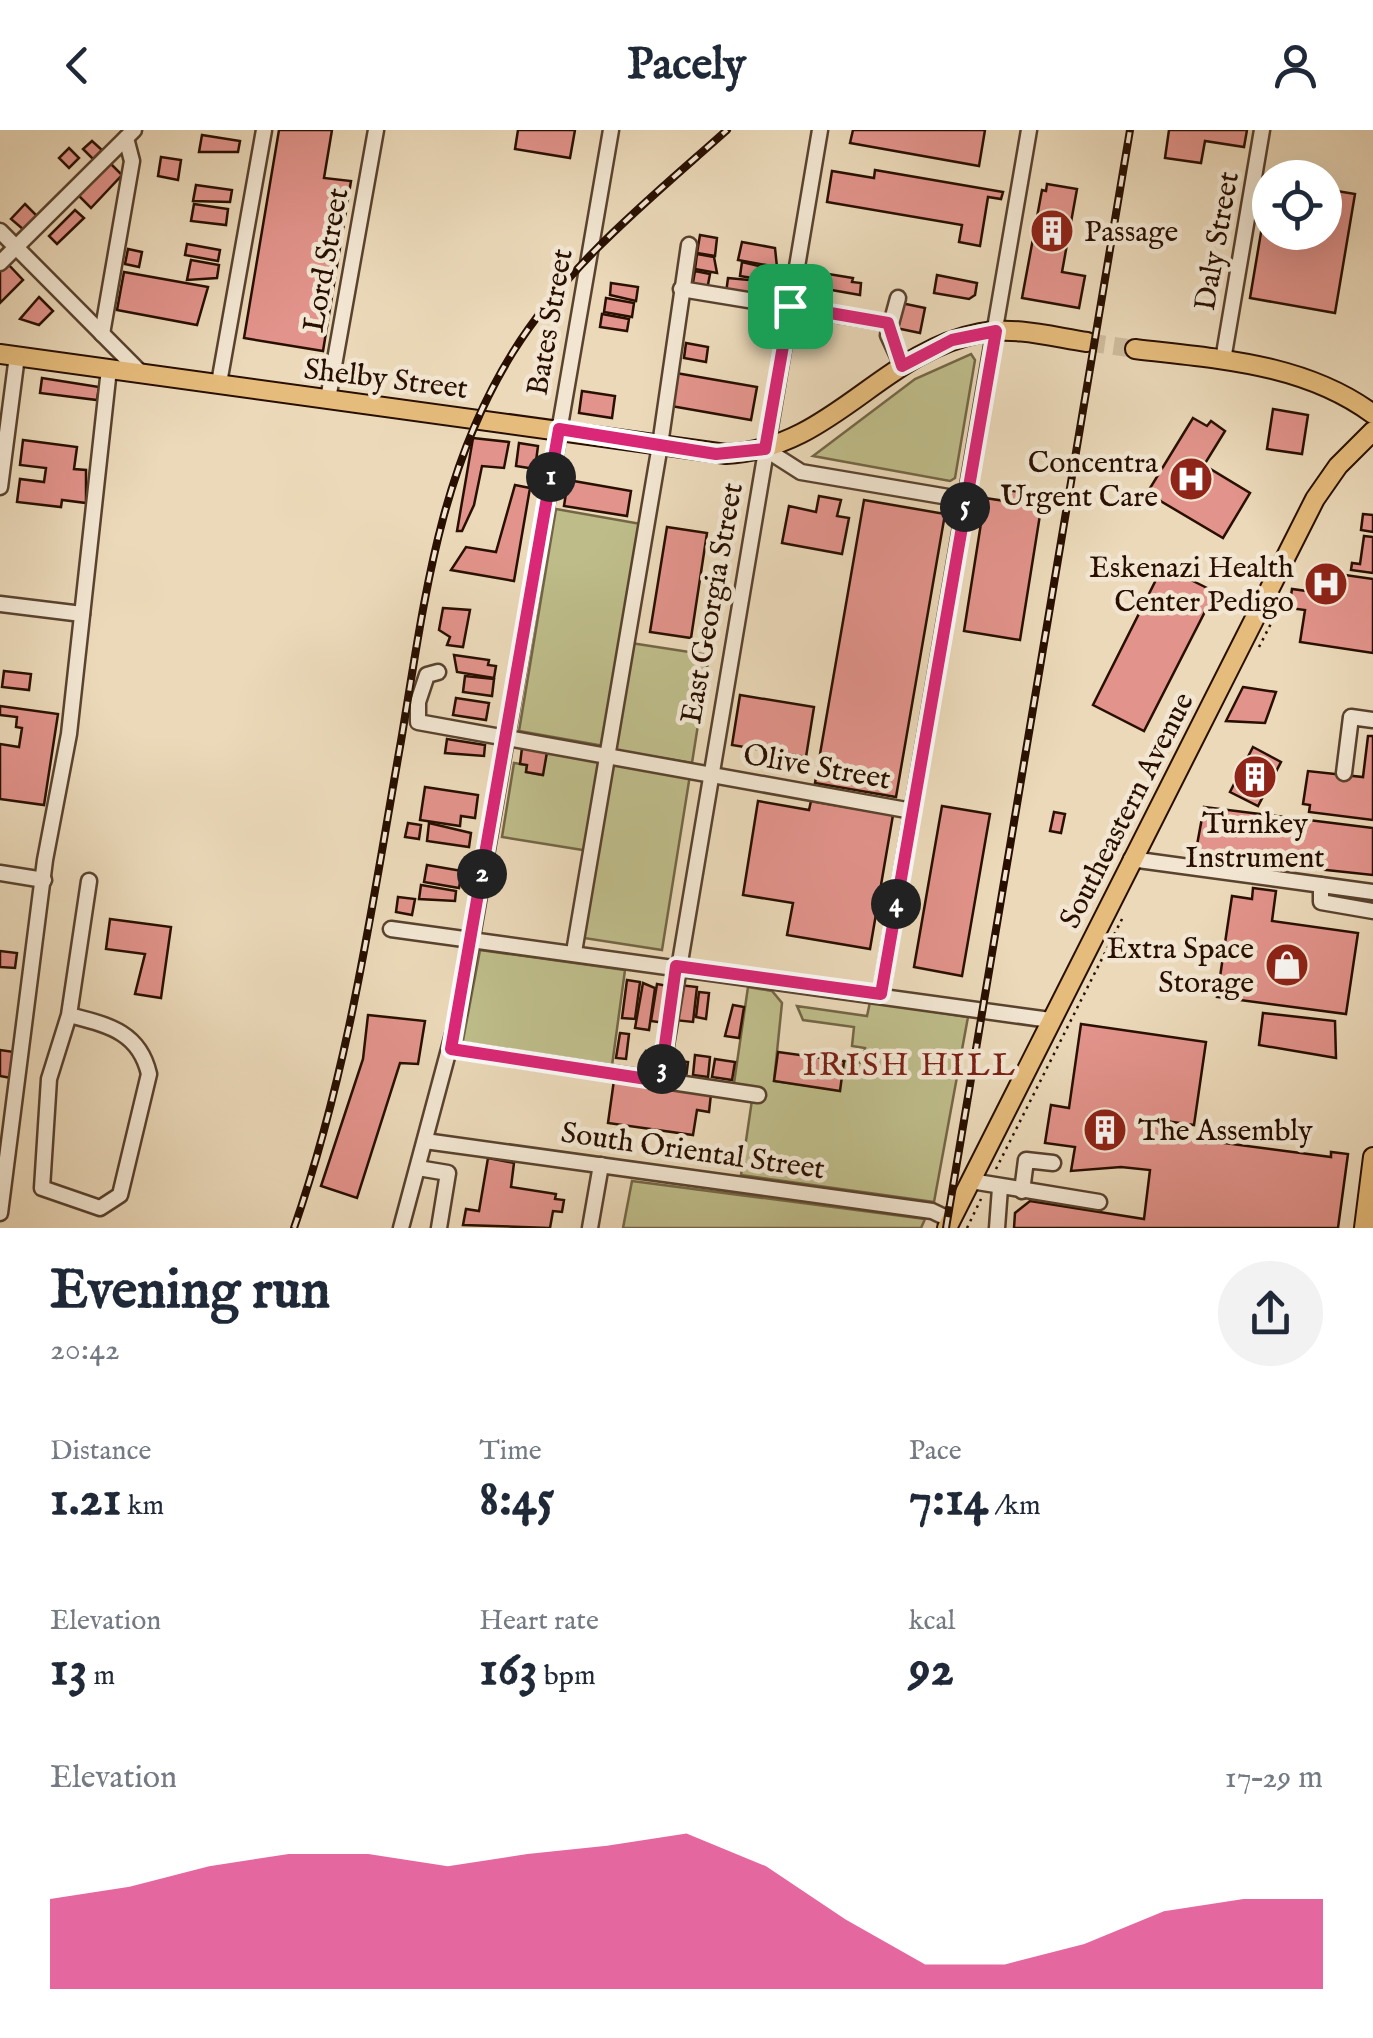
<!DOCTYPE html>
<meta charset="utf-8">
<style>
:root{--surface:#fff;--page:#f2f2f3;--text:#1f2937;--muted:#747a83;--accent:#db2777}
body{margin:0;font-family:"IM FELL English",serif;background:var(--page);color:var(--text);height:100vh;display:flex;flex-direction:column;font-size:38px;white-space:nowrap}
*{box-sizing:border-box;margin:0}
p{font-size:32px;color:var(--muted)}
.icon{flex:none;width:55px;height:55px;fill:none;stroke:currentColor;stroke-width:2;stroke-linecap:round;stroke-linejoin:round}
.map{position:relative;height:1098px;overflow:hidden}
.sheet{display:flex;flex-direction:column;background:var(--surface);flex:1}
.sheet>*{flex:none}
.fabs{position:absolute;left:1252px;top:30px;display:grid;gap:20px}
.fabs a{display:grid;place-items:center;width:90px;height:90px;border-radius:50%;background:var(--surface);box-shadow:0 10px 40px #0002;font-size:50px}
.pin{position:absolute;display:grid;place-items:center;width:85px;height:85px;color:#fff;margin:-42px;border-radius:20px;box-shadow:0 5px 15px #0006}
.km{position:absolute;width:50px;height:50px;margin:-25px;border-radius:50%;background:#222;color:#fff;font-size:28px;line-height:50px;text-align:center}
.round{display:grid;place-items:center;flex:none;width:105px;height:105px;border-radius:52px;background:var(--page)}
.summary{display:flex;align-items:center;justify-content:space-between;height:170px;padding:0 50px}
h1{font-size:55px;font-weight:800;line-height:75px}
.figures{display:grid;grid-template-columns:repeat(3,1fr);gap:15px;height:170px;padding:10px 50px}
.figures div{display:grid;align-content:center}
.figures b{font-size:50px;font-weight:800}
.figures small{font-size:28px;font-weight:400}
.figures p{font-size:28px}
.chart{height:280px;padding:20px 50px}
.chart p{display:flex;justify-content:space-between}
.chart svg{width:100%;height:180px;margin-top:10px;fill:var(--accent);opacity:.7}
header{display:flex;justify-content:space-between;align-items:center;height:130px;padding:0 50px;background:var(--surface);font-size:45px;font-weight:800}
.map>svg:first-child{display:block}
</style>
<header><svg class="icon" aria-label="back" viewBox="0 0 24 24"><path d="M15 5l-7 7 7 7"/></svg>Pacely<svg class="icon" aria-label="person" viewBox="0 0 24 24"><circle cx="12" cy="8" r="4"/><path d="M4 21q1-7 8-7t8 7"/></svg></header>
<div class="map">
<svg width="1373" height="1098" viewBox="0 0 1373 1098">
<rect width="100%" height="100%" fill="#ebd9b9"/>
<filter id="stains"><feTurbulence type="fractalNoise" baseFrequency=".002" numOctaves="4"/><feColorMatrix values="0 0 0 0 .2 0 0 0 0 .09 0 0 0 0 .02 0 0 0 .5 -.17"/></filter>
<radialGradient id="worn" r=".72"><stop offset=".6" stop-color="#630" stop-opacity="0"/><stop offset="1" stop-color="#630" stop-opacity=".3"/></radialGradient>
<!-- green -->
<g fill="#bebd8a" stroke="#736645" stroke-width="2.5">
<polygon points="971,224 975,230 955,348 950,351 813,326 915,249"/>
<polygon points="556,379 641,394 604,616 519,601"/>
<polygon points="631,513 709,525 692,633 614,620"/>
<polygon points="547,622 603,632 589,721 502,707 514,633 527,635 526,642 542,645"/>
<polygon points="612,633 690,645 662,820 584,808"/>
<polygon points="480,820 625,840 611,943 461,921"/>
<polygon points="748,857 772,861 782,873 774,951 839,960 844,931 863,933 865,918 852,916 854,897 803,890 797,876 867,886 870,872 968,887 934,1072 741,1045 752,970 732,967"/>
<polygon points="632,1051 925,1089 921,1098 623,1098"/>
</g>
<!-- building -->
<g fill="#e2938b" stroke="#280f00" stroke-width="2.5">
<polygon points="279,0 332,0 324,48 351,51 323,221 244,208"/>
<polygon points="518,0 575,0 570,28 515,19"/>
<polygon points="853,0 985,0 979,36 850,13"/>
<polygon points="1169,0 1247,0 1244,17 1205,11 1201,33 1165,28"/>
<polygon points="202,5 240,11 238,22 199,22"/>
<polygon points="92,11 102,20 93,29 83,19"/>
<polygon points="69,18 79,28 69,38 59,28"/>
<polygon points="161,27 181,30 178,50 158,46"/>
<polygon points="110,33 122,45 91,78 79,66"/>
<polygon points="875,40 1003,62 1001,69 988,67 980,116 959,112 962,95 827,72 832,41 874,48"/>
<polygon points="1270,49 1270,102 1325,102 1325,59 1355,64 1335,183 1250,168"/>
<polygon points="1047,54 1077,59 1062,142 1085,146 1079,178 1022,168 1042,60 1046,61"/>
<polygon points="196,55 232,60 230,72 193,71"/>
<polygon points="25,74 37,86 24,100 11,89"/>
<polygon points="194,74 228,79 226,95 191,91"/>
<polygon points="75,80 84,88 57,114 49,106"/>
<polygon points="700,105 717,108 715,126 697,123"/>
<polygon points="742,112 775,118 777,137 738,130"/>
<polygon points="187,114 220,120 218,131 185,125"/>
<polygon points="128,119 142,122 139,137 125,134"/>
<polygon points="697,124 714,127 717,143 695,139"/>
<polygon points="191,130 219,135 217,148 187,150"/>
<polygon points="742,132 771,139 769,151 740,146"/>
<polygon points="7,133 23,150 0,173 0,140"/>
<polygon points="695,141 710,144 707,160 692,158"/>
<polygon points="124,142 208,157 197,195 117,180"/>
<polygon points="822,143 853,148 852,152 861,153 860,165 820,158"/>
<polygon points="937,145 977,153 975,165 969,169 934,163"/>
<polygon points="728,148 760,151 759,155 769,157 767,170 726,163"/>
<polygon points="611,153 638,157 636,171 610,165"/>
<polygon points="39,167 53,181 39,195 20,189"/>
<polygon points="606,168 634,173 632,187 604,182"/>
<polygon points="901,173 925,178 920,203 896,198"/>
<polygon points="602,184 629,189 627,201 600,197"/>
<polygon points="686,213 708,217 706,232 684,228"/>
<polygon points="676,243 757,257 751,290 671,276"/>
<polygon points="42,248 99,257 97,270 40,263"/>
<polygon points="582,261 615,266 612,288 579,283"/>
<polygon points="1273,279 1308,285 1302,324 1267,319"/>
<polygon points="1193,288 1207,296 1211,291 1225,301 1204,335 1250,363 1223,408 1147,363"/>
<polygon points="473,308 509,312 504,338 482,336 474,375 462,401 457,401"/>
<polygon points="23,310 77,317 74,339 86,340 86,373 62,370 61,377 17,372 20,349 44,352 46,338 20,335"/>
<polygon points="519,313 538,316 535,339 516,336"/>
<polygon points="568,350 631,361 627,386 564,376"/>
<polygon points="515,355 530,358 514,451 451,440 466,417 496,422"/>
<polygon points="1007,360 1043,366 1020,510 964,501 985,368 1005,371"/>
<polygon points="819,366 841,370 837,386 849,388 842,424 782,413 789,376 816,382"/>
<polygon points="864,370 945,384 896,667 815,653"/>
<polygon points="1363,384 1373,385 1373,402 1361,400"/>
<polygon points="667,397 707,403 691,508 650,502"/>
<polygon points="1364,406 1373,407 1373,443 1351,440 1352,433 1360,434"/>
<polygon points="1163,436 1215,462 1144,601 1093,575"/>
<polygon points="1324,442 1373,449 1373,523 1300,512 1305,480 1289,478 1292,459 1321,463"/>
<polygon points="443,478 470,480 463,517 447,515 450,507 439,500"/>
<polygon points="454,525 489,530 488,535 496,536 494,548 457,542"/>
<polygon points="4,541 31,544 29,560 2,557"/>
<polygon points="465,546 494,549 492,566 463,562"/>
<polygon points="1243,557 1276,562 1265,593 1226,591"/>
<polygon points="740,565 814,577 806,627 732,615"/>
<polygon points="456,568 489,573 486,590 453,585"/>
<polygon points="0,576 58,584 44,675 0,669 0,614 19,617 22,598 16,597 17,587 0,585"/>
<polygon points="1368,606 1373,606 1373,690 1309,682 1310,675 1303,674 1308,641 1363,647"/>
<polygon points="447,609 485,615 484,626 445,623"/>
<polygon points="1253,617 1281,632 1258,676 1230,662"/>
<polygon points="522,618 547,622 543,645 526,642 527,635 520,634"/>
<polygon points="425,657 478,665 475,688 461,686 460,696 420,690"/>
<polygon points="758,671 809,680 811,671 893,685 870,819 787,805 793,773 743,765"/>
<polygon points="942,676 990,684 962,846 914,837"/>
<polygon points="1204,677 1373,698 1373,745 1195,726"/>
<polygon points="1054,682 1065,684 1061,703 1050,701"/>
<polygon points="408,693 421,695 419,709 405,707"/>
<polygon points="429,693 471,703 469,717 427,711"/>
<polygon points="427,735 462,741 459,758 424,752"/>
<polygon points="421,755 456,761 455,771 419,769"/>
<polygon points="1253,758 1276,761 1272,791 1358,803 1346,884 1217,867 1232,766 1252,769"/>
<polygon points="398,767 415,769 412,785 396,782"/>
<polygon points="110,789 171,797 161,868 135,864 145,824 106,819"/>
<polygon points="0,821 17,823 15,838 0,837"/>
<polygon points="627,850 640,852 635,889 622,888"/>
<polygon points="643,853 655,858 649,900 635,898"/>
<polygon points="657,854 668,856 665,893 651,891"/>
<polygon points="679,855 697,857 693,892 674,890"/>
<polygon points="699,862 709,863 706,889 696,887"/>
<polygon points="733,875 744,877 739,908 725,906"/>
<polygon points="1263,883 1335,891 1336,928 1259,915"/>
<polygon points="368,885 425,891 418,934 400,933 357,1068 321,1056 363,929"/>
<polygon points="1081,894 1206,912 1194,995 1165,991 1163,1005 1331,1027 1331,1022 1348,1024 1338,1098 1014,1098 1015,1083 1030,1071 1144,1089 1150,1040 1121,1037 1071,1041 1075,1017 1045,1013 1051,975 1069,978"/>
<polygon points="620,903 629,904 626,929 616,928"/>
<polygon points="0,920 14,922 11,948 0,946"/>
<polygon points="646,921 660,923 658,942 643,940"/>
<polygon points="778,922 844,931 840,961 774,951"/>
<polygon points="695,925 710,927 708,947 693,945"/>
<polygon points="715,929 735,932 732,950 712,947"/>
<polygon points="673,930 688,932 686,948 671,946"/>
<polygon points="614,950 711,964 709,982 697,980 693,1005 608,993"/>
<polygon points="488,1028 514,1033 511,1057 556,1064 555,1069 564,1070 562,1082 553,1081 550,1098 463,1095 466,1079 479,1081"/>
</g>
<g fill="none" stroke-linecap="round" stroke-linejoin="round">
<!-- major-tunnel -->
<polyline stroke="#cebb9d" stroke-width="18" stroke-dasharray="18 9" stroke-linecap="butt" points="1087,212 1135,219"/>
<defs>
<g id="minor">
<polyline points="0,101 141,243"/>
<polyline points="0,133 134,0"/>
<polyline points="681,159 888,193"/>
<polyline points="898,168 888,205 902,235"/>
<polyline points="102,204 132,31 126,8"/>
<polyline points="1223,230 1262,0"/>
<polyline points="219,253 264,0"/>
<polyline points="328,269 376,0"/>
<polyline points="765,319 801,342 966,370"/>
<polyline points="0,357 17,226"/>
<polyline points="0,474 82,484"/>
<polyline points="438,542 427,545 418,572 418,592 912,681"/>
<polyline points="1344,643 1351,587 1373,590"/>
<polyline points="1131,729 1373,762"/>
<polyline points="0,743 44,750"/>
<polyline points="1321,755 1321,772 1373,781"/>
<polyline points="391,799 1050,890"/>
<polyline points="574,822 660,315 689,115"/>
<polyline points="881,864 1029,0"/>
<path d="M 69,885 C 107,895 139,901 149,944 L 120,1065 L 100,1078 L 42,1058 L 49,949 L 69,885 L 89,751"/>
<polyline points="451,919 758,965"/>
<polyline points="660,951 820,0"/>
<polyline points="425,1011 932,1081 951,1090"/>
<polyline points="418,1038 448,1043 439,1098"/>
<polyline points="971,1051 1099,1072"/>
<polyline points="1022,1061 1026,1030 1053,1033"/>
<polyline points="0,1083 45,730 69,604 109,239"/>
<polyline points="401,1098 459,882 611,0"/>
<polyline points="590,1098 601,1035"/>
<polyline points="997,1098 1000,1058"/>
</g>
<g id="major">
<path d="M 1135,219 C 1218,229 1304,233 1373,284"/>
<path d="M 0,224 L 726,324 C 832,319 881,222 980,203 C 1015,196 1053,207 1087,212"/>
<polyline points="947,1098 1315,369 1338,336 1373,301"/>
<polyline points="1364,1098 1373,1027"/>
</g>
</defs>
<!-- minor casing -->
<use href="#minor" stroke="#59422e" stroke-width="19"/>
<!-- major casing -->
<use href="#major" stroke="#280f00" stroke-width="22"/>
<!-- path -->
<g stroke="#280f00" stroke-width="2.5" stroke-dasharray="2.5 5" stroke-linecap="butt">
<polyline points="1259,517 1283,470"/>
<polyline points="996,1039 1123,787"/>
<polyline points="967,1098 981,1069"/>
</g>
<!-- minor -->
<use href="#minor" stroke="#f2e6d2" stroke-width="14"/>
<!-- major -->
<use href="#major" stroke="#e6bc7c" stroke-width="18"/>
<defs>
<g id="rail">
<path d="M 294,1098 C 349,940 372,775 401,611 C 424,475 438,342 513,222 C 567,135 651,68 727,0"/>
<polyline points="946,1098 1130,0"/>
</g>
</defs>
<!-- rail casing -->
<use href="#rail" stroke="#280f00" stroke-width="8"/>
<!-- rail -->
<use href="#rail" stroke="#f2e6d2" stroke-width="4" stroke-dasharray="11" stroke-linecap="butt"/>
</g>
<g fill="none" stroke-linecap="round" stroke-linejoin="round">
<defs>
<polygon id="route" points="790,176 888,193 902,236 952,210 996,201 881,864 676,836 660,951 451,919 559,299 716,324 765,319"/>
</defs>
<!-- route casing -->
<use href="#route" stroke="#fff" stroke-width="20"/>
<!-- route -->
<use href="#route" stroke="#db2777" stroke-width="12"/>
</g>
<!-- icons -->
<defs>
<symbol id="building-disc" viewBox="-11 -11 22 22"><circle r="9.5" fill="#8f2418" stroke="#f2e6d2"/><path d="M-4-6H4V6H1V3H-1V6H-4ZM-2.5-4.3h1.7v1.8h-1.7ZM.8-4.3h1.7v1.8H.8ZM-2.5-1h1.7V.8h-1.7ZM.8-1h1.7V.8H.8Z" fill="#fff"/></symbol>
<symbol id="hospital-disc" viewBox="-11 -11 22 22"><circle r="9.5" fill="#8f2418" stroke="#f2e6d2"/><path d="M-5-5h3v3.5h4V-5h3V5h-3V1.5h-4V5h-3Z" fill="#fff"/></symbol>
<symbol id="shop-disc" viewBox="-11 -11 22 22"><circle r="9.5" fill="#8f2418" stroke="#f2e6d2"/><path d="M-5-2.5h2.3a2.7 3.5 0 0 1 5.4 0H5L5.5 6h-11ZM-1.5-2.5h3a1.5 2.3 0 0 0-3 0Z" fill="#fff"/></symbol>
</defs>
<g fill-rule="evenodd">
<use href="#building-disc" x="1027" y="76" width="50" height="50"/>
<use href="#hospital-disc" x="1166" y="324" width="50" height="50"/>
<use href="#hospital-disc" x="1301" y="429" width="50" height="50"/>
<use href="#building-disc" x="1230" y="622" width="50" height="50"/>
<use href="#shop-disc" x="1262" y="810" width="50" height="50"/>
<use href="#building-disc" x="1080" y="975" width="50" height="50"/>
</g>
<g text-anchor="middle" stroke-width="9" stroke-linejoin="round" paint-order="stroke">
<!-- poi labels -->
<g font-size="30" fill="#280f00" stroke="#f2e6d2" text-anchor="end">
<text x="1084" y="111" text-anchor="start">Passage</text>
<text x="1158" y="342">Concentra<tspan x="1158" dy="34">Urgent Care</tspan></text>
<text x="1294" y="447">Eskenazi Health<tspan x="1294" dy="34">Center Pedigo</tspan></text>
<text x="1255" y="703" text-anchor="middle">Turnkey<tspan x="1255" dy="34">Instrument</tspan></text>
<text x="1254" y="828">Extra Space<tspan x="1254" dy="34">Storage</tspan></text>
<text x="1138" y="1010" text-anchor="start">The Assembly</text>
</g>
<!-- street labels -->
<g font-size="30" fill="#280f00" stroke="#f2e6d2">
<text transform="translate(1216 111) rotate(-80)" y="10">Daly Street</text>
<text transform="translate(325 130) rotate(-80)" y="10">Lord Street</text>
<text transform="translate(549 192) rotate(-80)" y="10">Bates Street</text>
<text transform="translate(386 248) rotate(7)" y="10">Shelby Street</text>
<text transform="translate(711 473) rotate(-80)" y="10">East Georgia Street</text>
<text transform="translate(817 636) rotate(10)" y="10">Olive Street</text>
<text transform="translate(1126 680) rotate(-63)" y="10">Southeastern Avenue</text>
<text transform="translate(693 1020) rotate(8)" y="10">South Oriental Street</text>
</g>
<!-- neighbourhood labels -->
<g font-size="32" letter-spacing="2.5" fill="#7a1f14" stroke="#f2e6d2">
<text x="910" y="945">IRISH HILL</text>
</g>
</g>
<rect width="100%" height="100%" filter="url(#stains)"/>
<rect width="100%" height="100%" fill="url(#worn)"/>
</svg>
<div class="fabs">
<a><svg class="icon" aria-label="locate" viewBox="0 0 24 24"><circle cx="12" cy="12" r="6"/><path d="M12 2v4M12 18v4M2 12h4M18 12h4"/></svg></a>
</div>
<div class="pin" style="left:790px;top:176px;background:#1e9e55"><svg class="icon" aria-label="arrive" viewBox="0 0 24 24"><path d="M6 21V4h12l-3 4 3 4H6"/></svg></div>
<b class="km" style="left:551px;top:347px">1</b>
<b class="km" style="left:482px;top:744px">2</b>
<b class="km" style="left:662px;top:939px">3</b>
<b class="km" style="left:896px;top:774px">4</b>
<b class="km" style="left:965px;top:377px">5</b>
</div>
<section class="sheet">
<div class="summary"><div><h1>Evening run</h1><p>20:42</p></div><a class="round"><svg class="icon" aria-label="share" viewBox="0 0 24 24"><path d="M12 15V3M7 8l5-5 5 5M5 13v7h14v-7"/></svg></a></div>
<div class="figures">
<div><p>Distance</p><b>1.21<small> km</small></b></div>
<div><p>Time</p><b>8:45</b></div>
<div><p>Pace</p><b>7:14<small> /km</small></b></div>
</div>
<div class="figures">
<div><p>Elevation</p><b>13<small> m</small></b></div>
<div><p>Heart rate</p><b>163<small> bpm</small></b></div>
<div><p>kcal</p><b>92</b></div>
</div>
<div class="chart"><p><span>Elevation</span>17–29 m</p>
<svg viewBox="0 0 160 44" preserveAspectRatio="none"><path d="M0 44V22L10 19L20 14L30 11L40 11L50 14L60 11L70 9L80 6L90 14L100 27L110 38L120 38L130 33L140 25L150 22L160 22V44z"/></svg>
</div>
</section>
